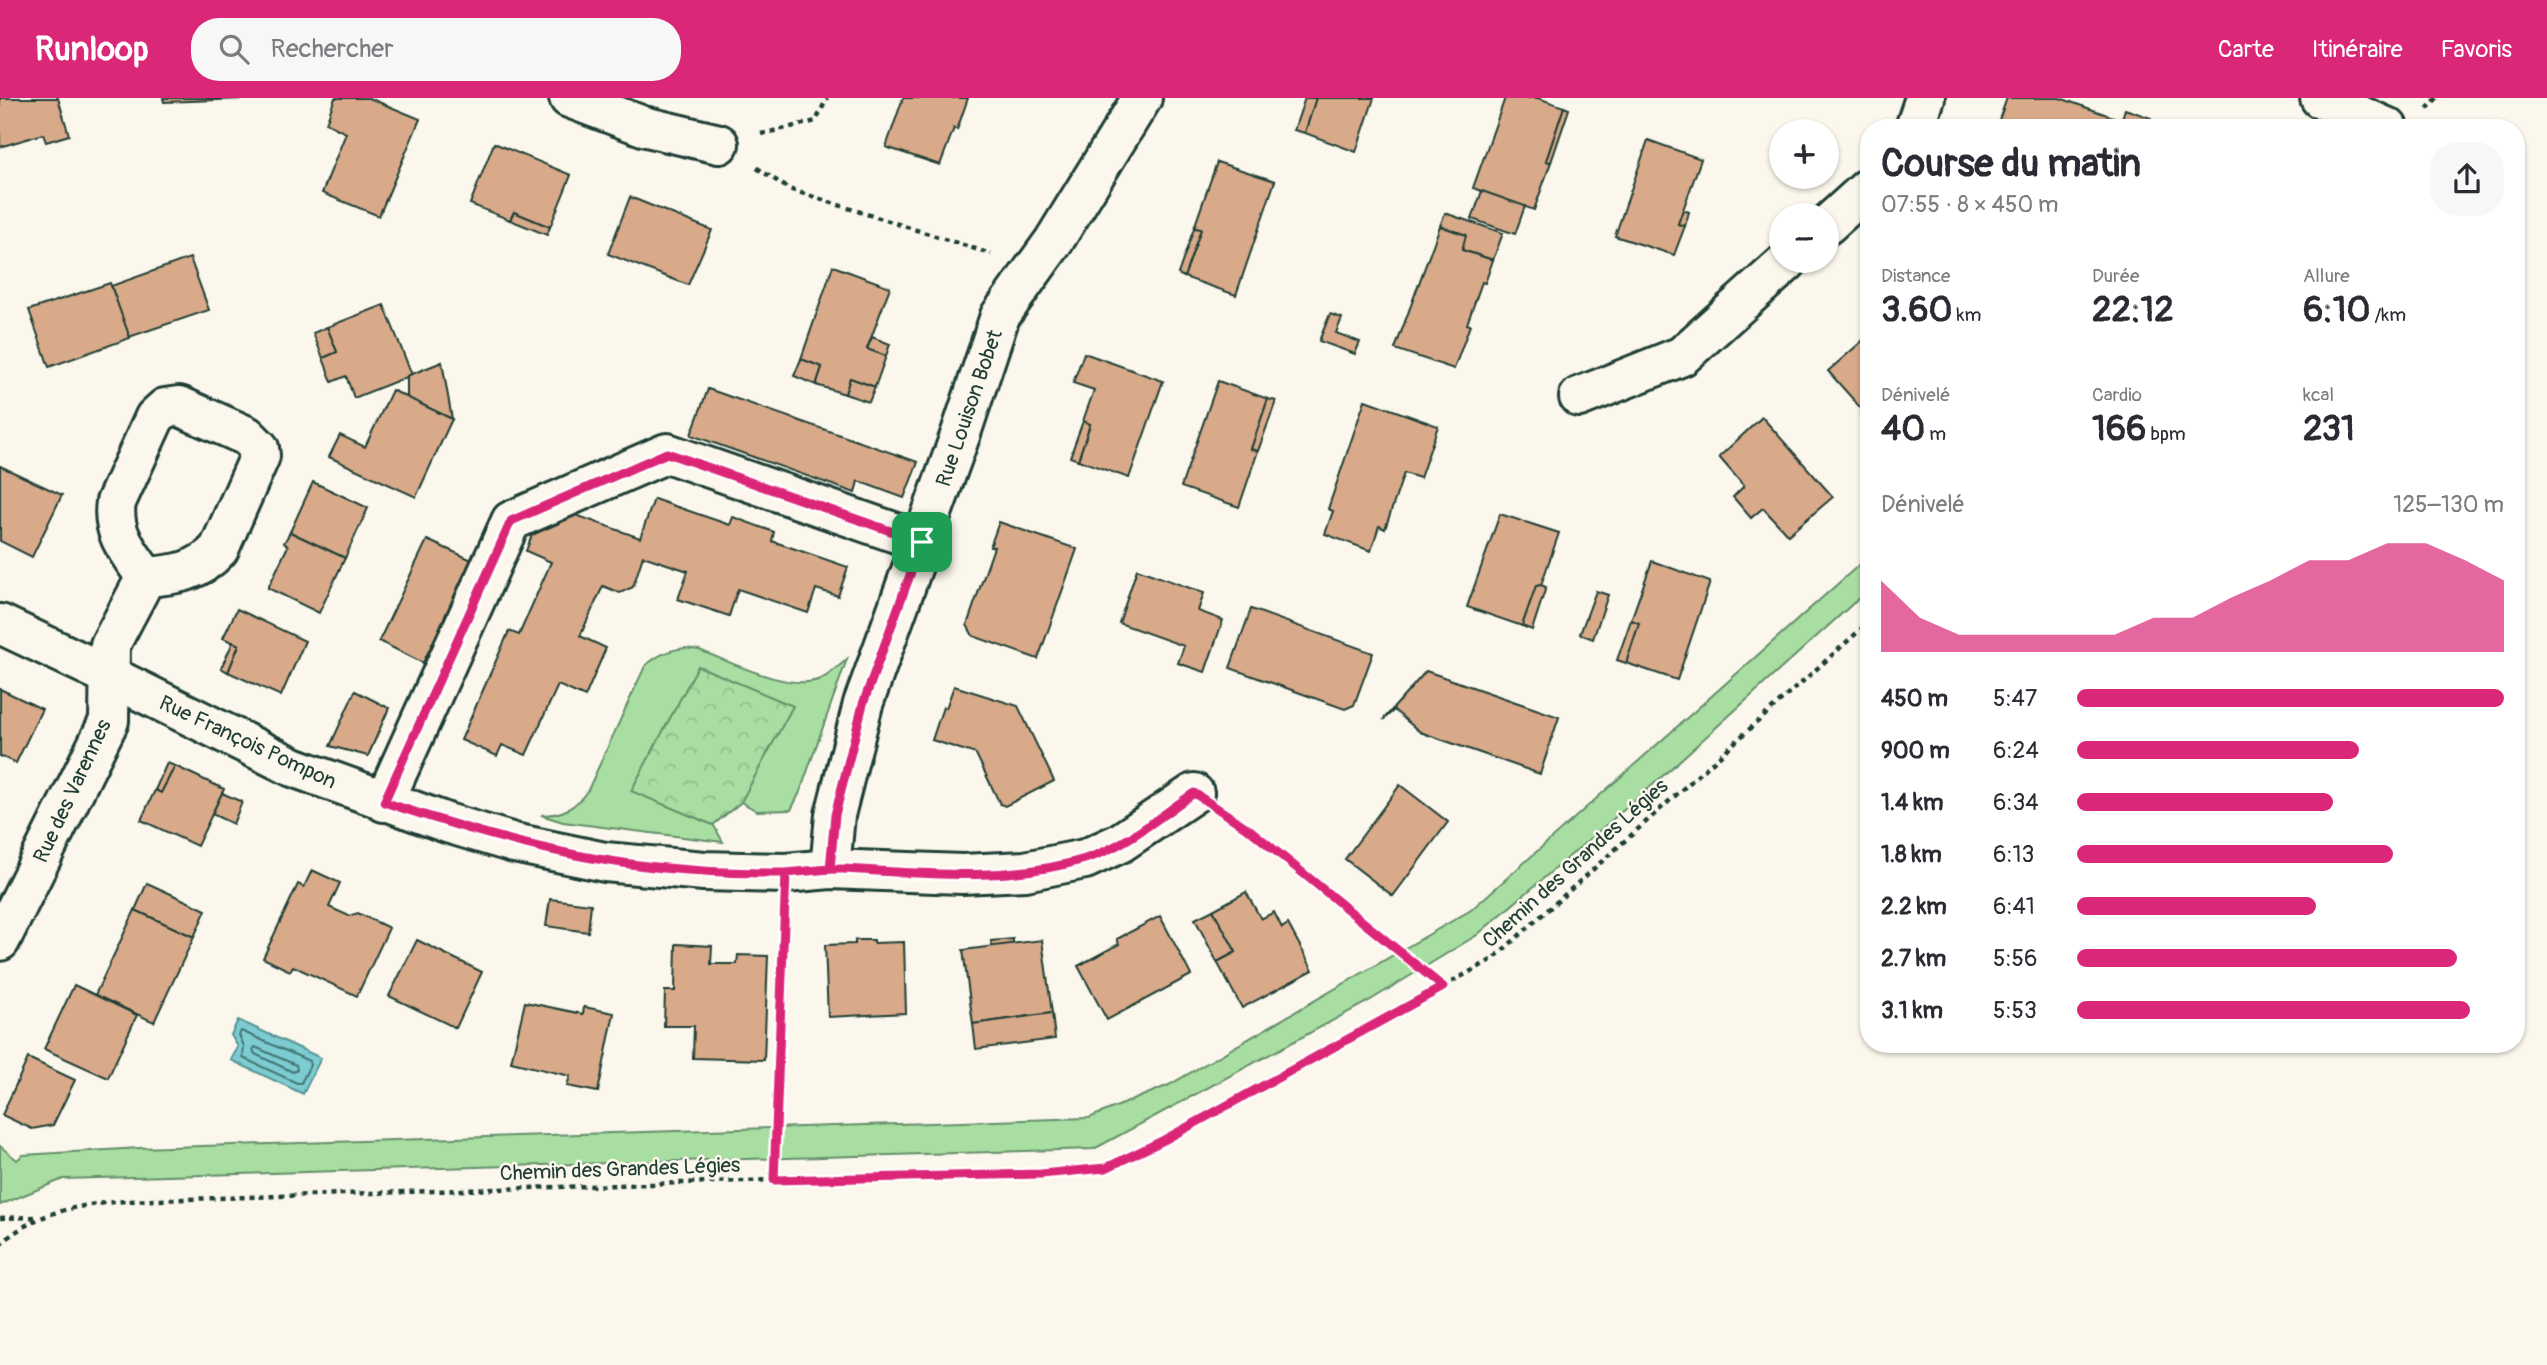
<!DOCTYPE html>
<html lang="fr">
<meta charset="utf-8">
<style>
:root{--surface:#fff;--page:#f7f7f7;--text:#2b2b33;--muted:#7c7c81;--accent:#db2777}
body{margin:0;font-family:Pangolin,sans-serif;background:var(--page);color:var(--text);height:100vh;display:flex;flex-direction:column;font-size:26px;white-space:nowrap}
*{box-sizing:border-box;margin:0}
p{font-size:23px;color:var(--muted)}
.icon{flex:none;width:38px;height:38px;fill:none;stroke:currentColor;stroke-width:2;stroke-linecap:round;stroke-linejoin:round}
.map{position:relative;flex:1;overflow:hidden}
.details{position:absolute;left:1860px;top:21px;width:665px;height:934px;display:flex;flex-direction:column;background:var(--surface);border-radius:28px;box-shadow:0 2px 5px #0004}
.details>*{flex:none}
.controls{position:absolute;left:1769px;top:21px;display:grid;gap:14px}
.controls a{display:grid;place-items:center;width:70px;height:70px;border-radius:50%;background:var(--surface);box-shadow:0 2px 5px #0004;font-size:35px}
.pin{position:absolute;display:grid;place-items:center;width:60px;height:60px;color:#fff;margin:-30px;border-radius:14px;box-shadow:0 4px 10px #0006}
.round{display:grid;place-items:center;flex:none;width:74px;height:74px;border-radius:28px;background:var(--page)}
.overview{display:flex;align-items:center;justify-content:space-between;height:119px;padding:0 21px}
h1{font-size:38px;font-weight:700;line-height:52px}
.figures{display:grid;grid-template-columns:repeat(3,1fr);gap:10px;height:119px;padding:7px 21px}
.figures div{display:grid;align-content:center}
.figures b{font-size:35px;font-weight:700}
.figures small{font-size:19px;font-weight:400}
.figures p{font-size:19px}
.chart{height:196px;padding:14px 21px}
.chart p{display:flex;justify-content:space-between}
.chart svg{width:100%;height:126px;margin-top:7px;fill:var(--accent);opacity:.7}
ul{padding:0 21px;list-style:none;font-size:23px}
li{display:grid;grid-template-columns:112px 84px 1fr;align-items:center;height:52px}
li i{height:18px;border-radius:9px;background:var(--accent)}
header{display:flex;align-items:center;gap:42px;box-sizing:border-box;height:98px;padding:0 35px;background:var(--accent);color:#fff}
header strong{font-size:33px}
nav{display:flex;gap:38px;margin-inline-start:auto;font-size:24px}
.search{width:490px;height:63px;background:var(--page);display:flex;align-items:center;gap:18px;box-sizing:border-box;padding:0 24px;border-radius:28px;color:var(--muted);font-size:26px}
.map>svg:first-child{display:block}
</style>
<header>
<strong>Runloop</strong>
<div class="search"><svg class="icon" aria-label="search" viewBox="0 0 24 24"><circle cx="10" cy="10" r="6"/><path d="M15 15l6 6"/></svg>Rechercher</div>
<nav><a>Carte</a><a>Itinéraire</a><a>Favoris</a></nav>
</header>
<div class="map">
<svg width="2547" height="1267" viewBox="0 0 2547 1267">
<defs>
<pattern id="park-crowns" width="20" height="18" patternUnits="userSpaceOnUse" patternTransform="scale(1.75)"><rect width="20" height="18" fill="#a8dea1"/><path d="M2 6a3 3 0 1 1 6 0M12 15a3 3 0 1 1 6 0" fill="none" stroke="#90bf8b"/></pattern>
</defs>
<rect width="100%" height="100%" fill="#fbf7ec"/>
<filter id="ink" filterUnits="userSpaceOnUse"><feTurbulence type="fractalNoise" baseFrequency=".0143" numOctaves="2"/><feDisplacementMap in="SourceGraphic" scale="14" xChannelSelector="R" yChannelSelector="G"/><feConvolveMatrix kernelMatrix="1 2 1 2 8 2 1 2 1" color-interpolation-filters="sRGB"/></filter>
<g filter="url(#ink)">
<!-- green -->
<g fill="#a8dea1" stroke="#648e6a" stroke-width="2">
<polygon points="1869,458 1869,491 1646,693 1477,837 1369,903 1094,1051 63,1081 0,1107 0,1048 17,1062 23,1057 140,1050 1089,1020 1169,987 1471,812"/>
<path d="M 685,550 L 699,552 C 731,564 788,594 821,581 C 831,576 839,568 847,561 L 800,694 L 791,712 L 757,713 L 741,704 L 713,726 L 723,744 L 563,724 L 541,717 C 563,717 575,710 588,692 L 645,568 C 658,557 668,552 685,550 Z"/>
</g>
<!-- park -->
<polygon fill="url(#park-crowns)" stroke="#648e6a" stroke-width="2" points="698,568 793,608 741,704 713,727 631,693"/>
<!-- water -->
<polygon fill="#7bccd2" stroke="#569393" stroke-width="2" points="238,922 321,960 303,996 231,962 238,949 231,937"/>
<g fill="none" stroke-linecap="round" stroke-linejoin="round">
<!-- shore -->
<g stroke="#447673" stroke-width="2">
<polygon points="241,933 309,963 310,967 301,985 297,985 243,960 244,948 239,937"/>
<polygon points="255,949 296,967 297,972 293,974 255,956 253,952"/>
</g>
</g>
<!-- building -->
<g fill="#d8aa89" stroke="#1f3d34" stroke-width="2">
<polygon points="0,0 58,0 69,37 46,44 43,36 0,49"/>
<polygon points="163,0 244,0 244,1 164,4"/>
<polygon points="335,0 369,0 420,21 379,118 322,95 346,35 326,25"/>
<polygon points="903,0 968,0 957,32 954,30 940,67 886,49"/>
<polygon points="1305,0 1316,0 1305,35 1294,32"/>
<polygon points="1316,0 1374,0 1356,54 1305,35"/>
<polygon points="1505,0 1538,0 1564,9 1546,63 1551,64 1534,112 1473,90"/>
<polygon points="2007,0 2060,0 2121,22 2119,30 1996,30"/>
<polygon points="1564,9 1569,11 1551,64 1546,63"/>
<polygon points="2125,11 2151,20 2150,23 2167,30 2119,30"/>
<polygon points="1648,42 1701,61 1678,126 1685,128 1674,157 1615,138"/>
<polygon points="494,45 571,77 550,129 514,114 510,122 470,106"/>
<polygon points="1217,64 1275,83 1236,197 1184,179 1201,131 1194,130"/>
<polygon points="1482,93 1525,108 1515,136 1472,121"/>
<polygon points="630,99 712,132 688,187 608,156"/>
<polygon points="1683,112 1689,114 1685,128 1678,126"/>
<polygon points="514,114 550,129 547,137 510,122"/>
<polygon points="1445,115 1503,135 1493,162 1462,152 1466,137 1440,128"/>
<polygon points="1440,128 1466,137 1462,152 1493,162 1485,185 1482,184 1467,226 1470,227 1454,271 1395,251"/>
<polygon points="1194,130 1201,131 1184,179 1178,176"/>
<polygon points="190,160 209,212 129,239 111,188"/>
<polygon points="833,168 890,189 867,251 886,258 875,289 850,280 845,296 816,287 822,269 801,261"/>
<polygon points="110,185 130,240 49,269 29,212"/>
<polygon points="384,207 412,277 354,300 346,278 332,284 323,260 337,254 327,229"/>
<polygon points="1330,216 1342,220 1336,235 1360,244 1355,256 1319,243"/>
<polygon points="327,229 337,254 323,260 313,235"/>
<polygon points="1869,237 1869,312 1865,315 1828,273"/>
<polygon points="872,239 890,246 886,258 867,251"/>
<polygon points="1084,255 1163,283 1129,380 1078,362 1090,326 1083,323 1094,292 1073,285"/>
<polygon points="801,261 822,269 816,287 794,278"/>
<polygon points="442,264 452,321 407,300 407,278"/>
<polygon points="850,280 875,289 869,304 845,296"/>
<polygon points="1218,283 1268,301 1251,351 1258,353 1239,409 1181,389"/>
<polygon points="708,291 918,364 904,400 858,383 855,395 691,337"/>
<polygon points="392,292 452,321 416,399 329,359 340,337 365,349"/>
<polygon points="1268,301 1276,303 1258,353 1251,351"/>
<polygon points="1365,302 1438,328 1420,380 1404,375 1385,431 1379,428 1371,453 1325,436 1333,413 1328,411"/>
<polygon points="1762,319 1833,399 1788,437 1763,410 1751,420 1733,399 1744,388 1719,359"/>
<polygon points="1083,323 1090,326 1078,362 1070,359"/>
<polygon points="0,368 62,397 32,459 0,443"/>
<polygon points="313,384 368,410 345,460 290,434"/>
<polygon points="654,401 730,427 733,419 774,434 772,443 848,469 838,498 816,491 808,515 738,491 729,518 678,501 688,473 643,458 633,489 620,495 603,488 580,538 606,550 585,599 558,587 526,657 502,647 497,658 461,642 509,533 519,537 551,464 526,453 532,437 576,417 640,440"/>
<polygon points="1500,416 1559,435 1541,487 1536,488 1522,528 1467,509"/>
<polygon points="999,424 1077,451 1038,561 973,538 967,527 994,449 990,449"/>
<polygon points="290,434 345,460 319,515 268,490 288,448 284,445"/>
<polygon points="427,442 472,462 423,565 379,543"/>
<polygon points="1652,463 1710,484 1677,582 1626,565 1639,525 1631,522"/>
<polygon points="1137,471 1204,495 1198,513 1223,522 1205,574 1178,565 1184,548 1119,525"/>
<polygon points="1541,487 1546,489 1532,532 1522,528 1536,488"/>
<polygon points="1596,493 1608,497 1593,541 1580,536"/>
<polygon points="237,511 305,543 281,598 228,574 239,547 223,540"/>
<polygon points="1251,511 1373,555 1354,607 1345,611 1230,570"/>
<polygon points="1631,522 1639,525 1626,565 1617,562"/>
<polygon points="233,544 239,547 228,574 221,570"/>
<polygon points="1426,573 1559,619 1540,676 1420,634 1394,612 1383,622"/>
<polygon points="954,588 1018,608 1054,683 1005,708 1000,706 976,656 932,642 943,609 946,610"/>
<polygon points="0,591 42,611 16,665 0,658"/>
<polygon points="355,593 389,610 368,658 330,648"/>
<polygon points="167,665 175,668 161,695 155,692"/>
<polygon points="175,668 224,691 197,748 141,722 155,692 161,695"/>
<polygon points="1400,687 1448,724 1393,798 1345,761"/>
<polygon points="222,695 242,704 233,726 212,716"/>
<polygon points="312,772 340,785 329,809 349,818 358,815 389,830 357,898 293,868 290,873 263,860 298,786 304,789"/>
<polygon points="147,785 206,812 194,839 135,812"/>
<polygon points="1246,794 1261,821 1274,814 1282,830 1288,826 1313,872 1242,910 1217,864 1236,854 1213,812"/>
<polygon points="550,801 591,806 588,834 546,828"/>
<polygon points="135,812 194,839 154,924 95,897"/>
<polygon points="1213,812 1236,854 1217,864 1195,821"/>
<polygon points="1160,818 1191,877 1107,922 1078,868 1119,846 1117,841"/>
<polygon points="1013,841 1013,846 992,849 991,843"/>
<polygon points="417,842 482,874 456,930 389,898"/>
<polygon points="855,842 874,842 874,845 904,844 906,915 828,919 825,847 855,846"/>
<polygon points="1042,842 1052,915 973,926 963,852"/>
<polygon points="676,846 712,848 711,866 737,866 738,857 768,858 764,962 693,960 694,928 664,928 665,893 675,893"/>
<polygon points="74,887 137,917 108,980 44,951"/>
<polygon points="525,904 583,916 584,909 614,915 598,994 567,988 570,978 511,964"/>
<polygon points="1052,915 1055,941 976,951 973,926"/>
<polygon points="28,960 75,982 53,1027 32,1031 2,1017"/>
</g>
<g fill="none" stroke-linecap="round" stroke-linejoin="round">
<defs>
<g id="minor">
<polyline points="569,0 643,28 719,46"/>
<polyline points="2320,0 2388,30"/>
<polyline points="1915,30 1925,0"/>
<polyline points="1827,127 1869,89"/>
<polyline points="1579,299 1682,258 1788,163"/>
<polyline points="0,526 110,578 293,669 447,725 514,745 605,764 704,773 786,775 830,771 962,776 1025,773 1085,761 1120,745 1194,695"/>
<polyline points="384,704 511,423 667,355 922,444"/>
<polyline points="830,771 835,717 863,606 961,335 1000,218 1054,143 1142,0"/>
<path d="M 0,843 L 109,623 L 110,547 L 146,479 C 129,455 111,435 116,404 L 155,319 L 165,310 L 179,308 L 247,338 L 259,350 L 260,358 L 219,451 C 199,474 175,477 146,479"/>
</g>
</defs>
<!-- minor casing -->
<use href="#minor" stroke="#1f3d34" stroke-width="44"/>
<!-- path -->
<g stroke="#1f3d34" stroke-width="4.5" stroke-dasharray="5 5" stroke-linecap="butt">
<polyline points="2427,11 2437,0"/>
<polyline points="761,36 816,23 827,0"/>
<polyline points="757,70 789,91 991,156"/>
<polyline points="1230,719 1250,732 1443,889"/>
<polyline points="774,1082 784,818"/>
<polyline points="0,1120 38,1119"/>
<path d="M 0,1147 C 35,1113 79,1107 126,1103 L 774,1082 L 1041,1076 L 1106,1070 L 1164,1042 L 1493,861 L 1869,524"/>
</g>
<!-- minor -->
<use href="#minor" stroke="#fbf7ec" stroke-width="38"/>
</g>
</g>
<g fill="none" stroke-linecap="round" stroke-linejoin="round" filter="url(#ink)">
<defs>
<path id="route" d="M 922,444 L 667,355 L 511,423 L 384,704 C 492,740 590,767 704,773 C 731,775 758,775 784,775 C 804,774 823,770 842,771 C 922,775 1007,785 1085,761 C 1125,749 1160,718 1194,695 L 1250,732 L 1443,889 L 1164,1042 L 1106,1070 L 1041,1076 L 774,1082 L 786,775 L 830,771 L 835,717 L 863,606 L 922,444"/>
</defs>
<!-- route casing -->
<use href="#route" stroke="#fff" stroke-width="14"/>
<!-- route -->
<use href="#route" stroke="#db2777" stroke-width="9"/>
</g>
<g text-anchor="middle" stroke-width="5" stroke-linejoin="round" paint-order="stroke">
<!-- street labels -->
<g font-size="21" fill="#1f3d34" stroke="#fbf7ec">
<text transform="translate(969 310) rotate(-71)" y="7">Rue Louison Bobet</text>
<text transform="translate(248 644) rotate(25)" y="7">Rue François Pompon</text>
<text transform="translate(72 693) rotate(-65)" y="7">Rue des Varennes</text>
<text transform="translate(1575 765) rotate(-42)" y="7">Chemin des Grandes Légies</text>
<text transform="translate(620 1071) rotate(-2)" y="7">Chemin des Grandes Légies</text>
</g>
</g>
</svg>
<div class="controls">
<a>+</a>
<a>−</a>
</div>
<div class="pin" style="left:922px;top:444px;background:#1e9e55"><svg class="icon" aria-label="arrive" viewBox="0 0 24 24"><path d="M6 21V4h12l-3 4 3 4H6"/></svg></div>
<section class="details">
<div class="overview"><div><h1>Course du matin</h1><p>07:55 · 8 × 450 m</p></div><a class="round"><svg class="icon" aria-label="share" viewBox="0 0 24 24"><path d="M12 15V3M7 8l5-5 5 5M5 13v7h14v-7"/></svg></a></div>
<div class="figures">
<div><p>Distance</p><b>3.60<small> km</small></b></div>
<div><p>Durée</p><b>22:12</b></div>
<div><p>Allure</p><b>6:10<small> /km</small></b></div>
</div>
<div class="figures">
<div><p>Dénivelé</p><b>40<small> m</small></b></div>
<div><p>Cardio</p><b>166<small> bpm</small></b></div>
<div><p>kcal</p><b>231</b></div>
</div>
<div class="chart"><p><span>Dénivelé</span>125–130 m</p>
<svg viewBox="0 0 160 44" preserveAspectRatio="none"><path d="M0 44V19L10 32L20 38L30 38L40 38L50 38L60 38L70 32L80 32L90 25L100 19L110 12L120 12L130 6L140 6L150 12L160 19V44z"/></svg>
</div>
<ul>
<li><b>450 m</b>5:47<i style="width:100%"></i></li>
<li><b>900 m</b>6:24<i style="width:66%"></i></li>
<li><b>1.4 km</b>6:34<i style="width:60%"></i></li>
<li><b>1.8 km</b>6:13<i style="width:74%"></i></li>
<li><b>2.2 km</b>6:41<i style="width:56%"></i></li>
<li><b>2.7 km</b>5:56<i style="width:89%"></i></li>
<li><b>3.1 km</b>5:53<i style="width:92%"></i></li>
</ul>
</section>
</div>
